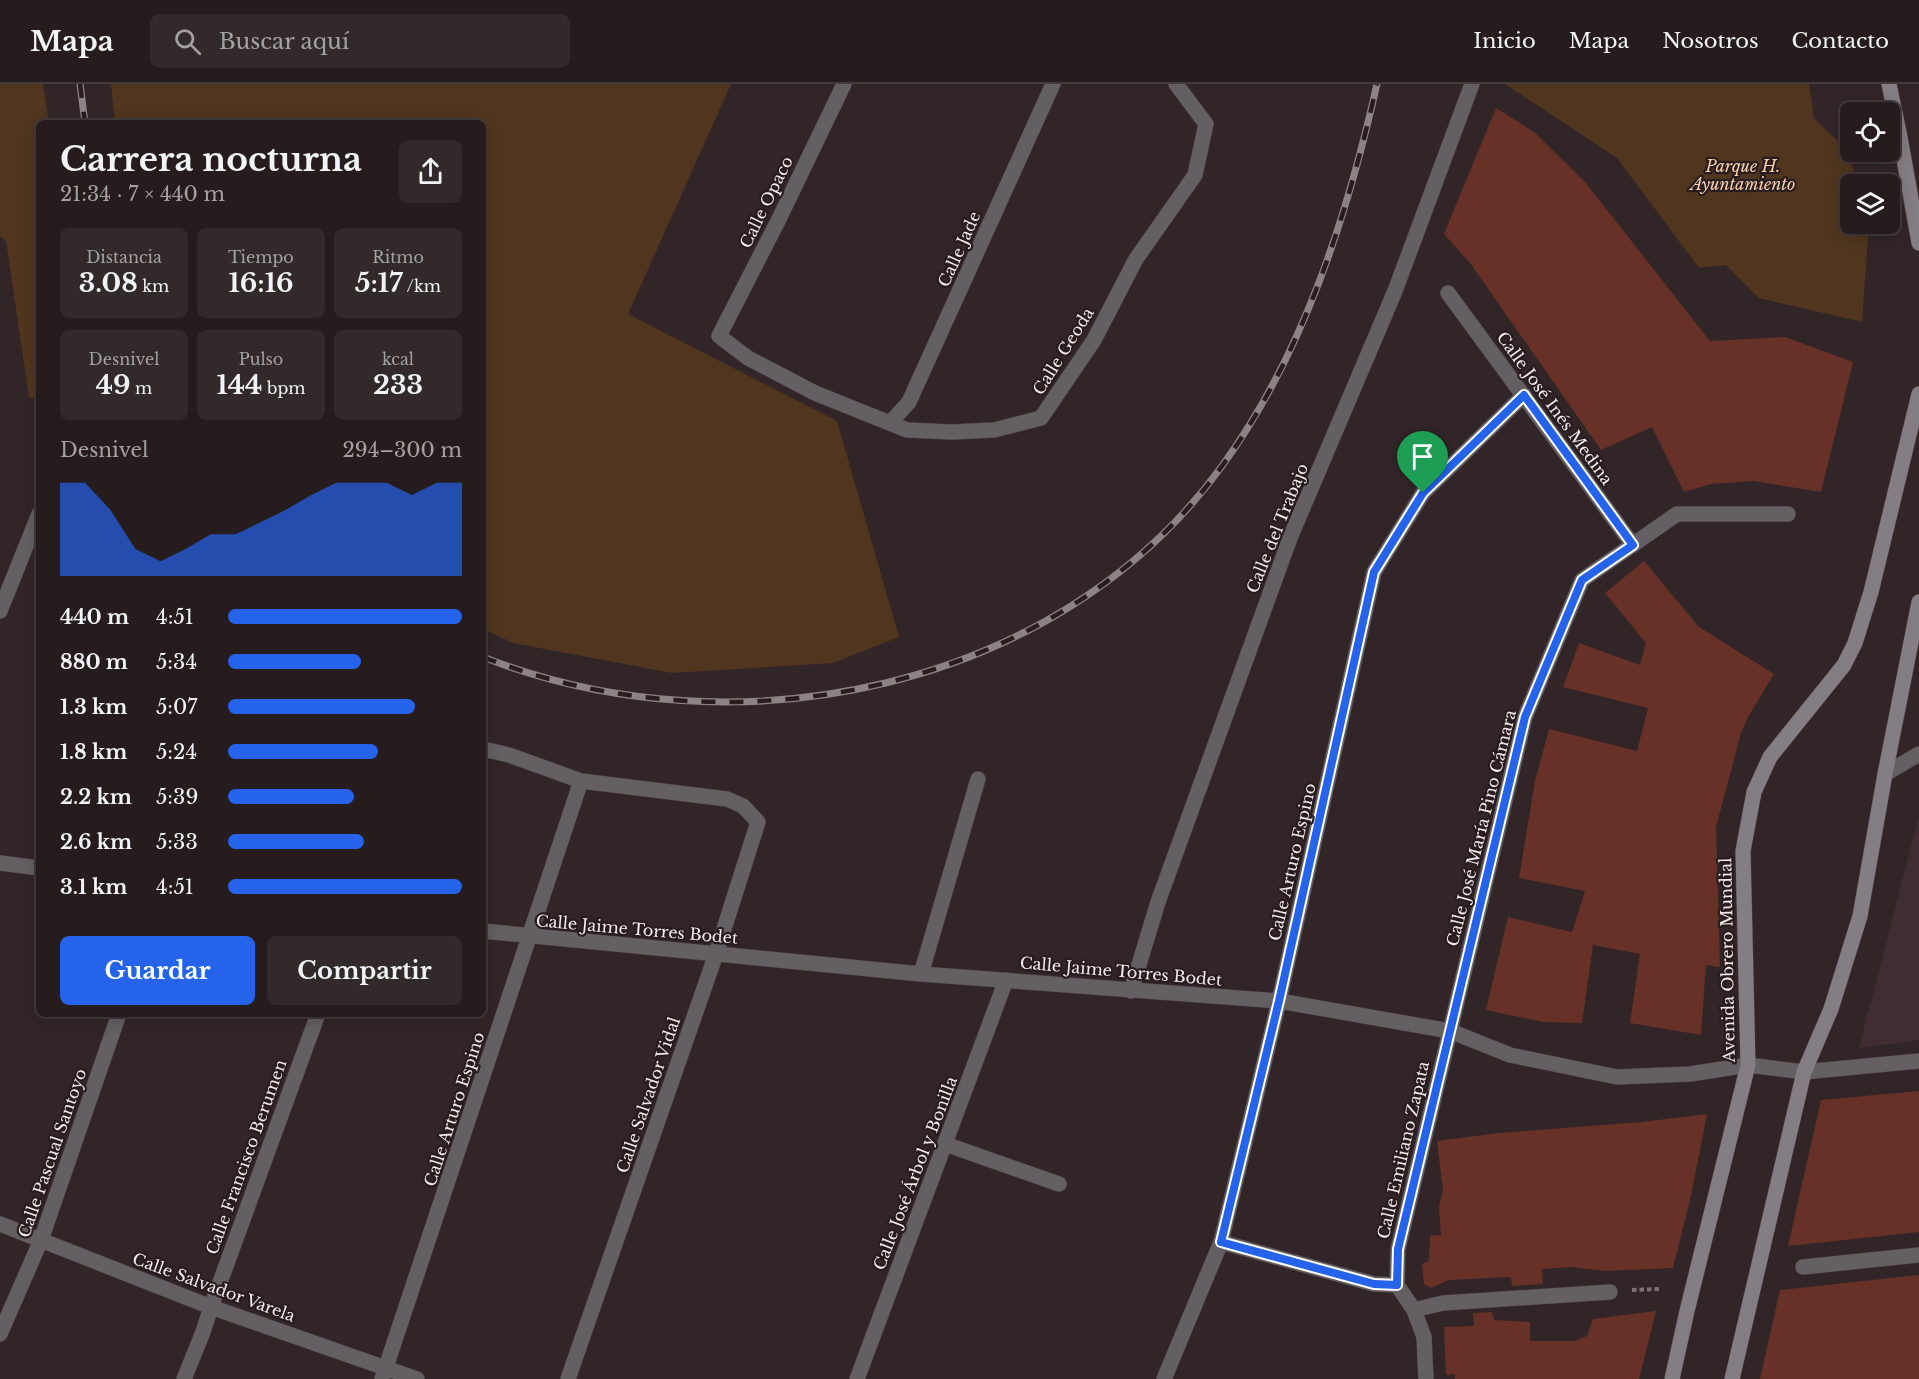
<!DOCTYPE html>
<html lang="es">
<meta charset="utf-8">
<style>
:root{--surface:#261c1e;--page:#32292b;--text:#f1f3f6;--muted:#a4a1a4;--line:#423a3c;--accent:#2563eb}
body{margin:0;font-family:"Libre Baskerville",serif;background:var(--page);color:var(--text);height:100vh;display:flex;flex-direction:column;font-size:22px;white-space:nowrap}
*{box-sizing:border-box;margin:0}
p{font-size:20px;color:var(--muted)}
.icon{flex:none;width:33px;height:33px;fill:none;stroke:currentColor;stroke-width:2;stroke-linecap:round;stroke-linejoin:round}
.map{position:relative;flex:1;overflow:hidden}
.details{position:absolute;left:36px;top:36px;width:450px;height:897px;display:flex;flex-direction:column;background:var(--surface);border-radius:9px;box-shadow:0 3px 15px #0003,0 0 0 2px var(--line)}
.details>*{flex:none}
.fabs{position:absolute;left:1840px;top:18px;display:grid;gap:12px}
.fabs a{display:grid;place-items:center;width:60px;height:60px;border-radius:9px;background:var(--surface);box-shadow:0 3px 15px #0003,0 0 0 2px var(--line);font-size:30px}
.pin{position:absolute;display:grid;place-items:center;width:51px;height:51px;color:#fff;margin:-62px -26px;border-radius:50% 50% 50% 0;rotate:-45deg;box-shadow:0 0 6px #0007}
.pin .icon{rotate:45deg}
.round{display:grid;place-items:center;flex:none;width:63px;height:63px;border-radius:9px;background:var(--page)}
.head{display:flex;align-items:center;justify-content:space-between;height:102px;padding:0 24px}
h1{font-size:33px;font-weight:700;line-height:45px}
.figures{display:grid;grid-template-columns:repeat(3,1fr);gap:9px;height:102px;padding:6px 24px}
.figures div{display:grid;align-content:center;border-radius:9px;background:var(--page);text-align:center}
.figures b{font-size:26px;font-weight:700}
.figures small{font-size:16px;font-weight:400}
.figures p{font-size:16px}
.chart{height:168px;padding:12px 24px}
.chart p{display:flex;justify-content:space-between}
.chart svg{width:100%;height:108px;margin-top:6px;fill:var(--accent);opacity:.7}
.button{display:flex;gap:12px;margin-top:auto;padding:12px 24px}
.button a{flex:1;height:69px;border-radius:9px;background:var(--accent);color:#fff;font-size:24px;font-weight:700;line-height:69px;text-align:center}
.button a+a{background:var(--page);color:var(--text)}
ul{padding:0 24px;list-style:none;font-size:20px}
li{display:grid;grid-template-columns:96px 72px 1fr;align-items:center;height:45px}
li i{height:15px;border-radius:8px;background:var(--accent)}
header{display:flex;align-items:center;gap:36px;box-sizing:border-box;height:84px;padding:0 30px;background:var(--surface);border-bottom:2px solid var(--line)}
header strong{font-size:28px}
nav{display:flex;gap:33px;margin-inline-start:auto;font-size:21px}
.search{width:420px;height:54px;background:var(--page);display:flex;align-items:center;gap:15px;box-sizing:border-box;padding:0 21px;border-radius:9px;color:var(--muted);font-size:22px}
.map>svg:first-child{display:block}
</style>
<header>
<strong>Mapa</strong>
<div class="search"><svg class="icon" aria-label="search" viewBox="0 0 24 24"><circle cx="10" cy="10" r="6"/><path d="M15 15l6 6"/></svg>Buscar aquí</div>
<nav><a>Inicio</a><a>Mapa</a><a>Nosotros</a><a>Contacto</a></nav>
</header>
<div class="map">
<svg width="1919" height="1295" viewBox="0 0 1919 1295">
<rect width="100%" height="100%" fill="#322528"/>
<!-- built -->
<polygon fill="#402d33" points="1919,731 1919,956 1859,964 1917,739"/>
<!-- green -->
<g fill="#50361e">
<polygon points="0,0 43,0 49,39 39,39 39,317 29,313 6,157 0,152"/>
<polygon points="111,0 731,0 628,230 837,337 899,553 833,579 672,589 513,559 483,545 483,39 115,39"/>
<polygon points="1505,0 1809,0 1814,34 1847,66 1858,100 1851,100 1851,140 1869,140 1862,238 1759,214 1726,181 1699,184 1617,74"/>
</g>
<!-- building -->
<g fill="#673127">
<polygon points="1496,24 1534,48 1585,98 1710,257 1785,253 1853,278 1821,408 1754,397 1711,400 1684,408 1652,343 1601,366 1470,179 1444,150"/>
<polygon points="1644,477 1699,543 1774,590 1748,633 1741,649 1716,743 1720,883 1706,881 1701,951 1630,939 1640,870 1593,861 1582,939 1543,938 1486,926 1508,833 1572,848 1585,807 1519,794 1535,697 1549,645 1637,667 1648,624 1563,603 1579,559 1640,581 1646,559 1605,509"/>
<polygon points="1919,1007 1919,1148 1788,1162 1821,1016"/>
<polygon points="1707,1030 1691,1112 1673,1184 1606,1187 1570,1183 1542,1185 1543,1200 1512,1202 1511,1193 1449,1196 1431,1204 1424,1200 1422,1180 1429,1177 1430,1152 1441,1151 1439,1123 1443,1106 1437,1057 1499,1049 1642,1038"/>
<polygon points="1919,1191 1919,1295 1760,1295 1780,1206"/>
<polygon points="1656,1227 1639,1295 1455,1295 1455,1290 1446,1291 1444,1243 1474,1242 1473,1229 1492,1228 1494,1236 1530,1238 1530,1257 1575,1257 1587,1252 1593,1235"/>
</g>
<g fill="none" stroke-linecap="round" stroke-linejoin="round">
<defs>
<g id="minor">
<polyline points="844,0 779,135 719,252 748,274 815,309 907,346 952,348 994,346 1041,334 1094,256 1136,175 1195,91 1206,40 1176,0"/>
<polyline points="1448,209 1633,461"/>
<polyline points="890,339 909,318 1053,0"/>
<polyline points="0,527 39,430"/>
<polyline points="483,665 509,671 581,697 727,715 743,722 758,738 716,870 568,1295"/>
<polyline points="1885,690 1919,670"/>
<polyline points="0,779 39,784"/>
<polyline points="483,847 921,890 1279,917 1450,947 1510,971 1617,993 1690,990 1748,981 1804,988 1919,977"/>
<polyline points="921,890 978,695"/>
<polyline points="1131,907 1158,818 1290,454 1395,207 1472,0"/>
<polyline points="945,1060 1059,1100"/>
<polyline points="0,1140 211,1223 417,1295"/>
<polyline points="1221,1158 1374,1200 1397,1201"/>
<polyline points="1803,1183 1919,1171"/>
<polyline points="1414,1226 1443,1219 1610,1208"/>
<polyline points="0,1250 41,1156 119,930"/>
<polyline points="184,1295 203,1248 211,1223 318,930"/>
<polyline points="382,1295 581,697"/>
<polyline points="857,1295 1006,896"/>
<polyline points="1164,1295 1221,1158 1279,917 1374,488 1423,409 1524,311"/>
<polyline points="1426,1295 1424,1253 1414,1226 1397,1201 1398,1165 1525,633 1582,496 1677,430 1788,430"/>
</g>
<g id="secondary">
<polyline points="1889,0 1900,53 1919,159"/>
<polyline points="1672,1295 1687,1227 1748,981 1743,767 1754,708 1770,673 1844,581 1855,559 1871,508 1919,310"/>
<polyline points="1732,1295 1804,988 1831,925 1860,832 1885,690 1919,518"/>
</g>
</defs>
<!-- minor casing -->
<use href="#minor" stroke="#4d4143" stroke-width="16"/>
<!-- secondary casing -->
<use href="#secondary" stroke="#4d4143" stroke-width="16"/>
<!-- path -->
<polyline stroke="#7b7072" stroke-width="4" stroke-dasharray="4.5 3" stroke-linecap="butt" points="1632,1206 1662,1205"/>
<!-- minor -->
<use href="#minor" stroke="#635f63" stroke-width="15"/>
<!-- secondary -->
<use href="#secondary" stroke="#847d83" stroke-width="15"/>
<defs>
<g id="rail">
<polyline points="80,0 85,39"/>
<path d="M 483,573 C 734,672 1059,607 1222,382 C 1303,271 1347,133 1377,0"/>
</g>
</defs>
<!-- rail casing -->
<use href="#rail" stroke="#8d8285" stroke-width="7"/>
<!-- rail -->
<use href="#rail" stroke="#281c1f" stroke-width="4.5" stroke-dasharray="14" stroke-linecap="butt"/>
</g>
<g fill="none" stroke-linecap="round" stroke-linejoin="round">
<defs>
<polygon id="route" points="1524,311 1633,461 1582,496 1525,633 1398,1165 1397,1201 1374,1200 1221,1158 1279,917 1374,488 1423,409"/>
</defs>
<!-- route casing -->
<use href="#route" stroke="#fff" stroke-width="12"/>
<!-- route -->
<use href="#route" stroke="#2563eb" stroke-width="8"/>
</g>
<g text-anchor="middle" stroke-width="4.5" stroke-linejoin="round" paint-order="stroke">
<!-- park labels -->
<g font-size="16" font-style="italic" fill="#fbd1ae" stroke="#281c1f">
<text x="1743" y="88">Parque H.<tspan x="1743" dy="18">Ayuntamiento</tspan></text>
</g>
<!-- street labels -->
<g font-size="16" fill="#f3eaec" stroke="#281c1f">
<text transform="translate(766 118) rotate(-64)" y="6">Calle Opaco</text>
<text transform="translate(959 165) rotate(-66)" y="6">Calle Jade</text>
<text transform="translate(1063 267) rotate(-58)" y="6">Calle Geoda</text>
<text transform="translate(1555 324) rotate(54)" y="6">Calle José Inés Medina</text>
<text transform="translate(1277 444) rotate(-68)" y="6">Calle del Trabajo</text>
<text transform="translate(1481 744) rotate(-76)" y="6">Calle José María Pino Cámara</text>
<text transform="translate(1292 778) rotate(-77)" y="6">Calle Arturo Espino</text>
<text transform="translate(637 845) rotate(5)" y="6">Calle Jaime Torres Bodet</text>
<text transform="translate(1727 876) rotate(-91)" y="6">Avenida Obrero Mundial</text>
<text transform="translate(1121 887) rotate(5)" y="6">Calle Jaime Torres Bodet</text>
<text transform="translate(648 1011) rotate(-71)" y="6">Calle Salvador Vidal</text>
<text transform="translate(454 1025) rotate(-72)" y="6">Calle Arturo Espino</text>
<text transform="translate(1403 1066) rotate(-77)" y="6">Calle Emiliano Zapata</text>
<text transform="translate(52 1069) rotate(-71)" y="6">Calle Pascual Santoyo</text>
<text transform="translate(246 1073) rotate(-70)" y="6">Calle Francisco Berumen</text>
<text transform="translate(915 1089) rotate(-69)" y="6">Calle José Árbol y Bonilla</text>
<text transform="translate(214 1203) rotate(20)" y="6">Calle Salvador Varela</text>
</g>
</g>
</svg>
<div class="fabs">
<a><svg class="icon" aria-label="locate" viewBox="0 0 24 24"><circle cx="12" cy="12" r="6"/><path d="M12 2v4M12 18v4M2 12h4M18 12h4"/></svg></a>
<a><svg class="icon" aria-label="layers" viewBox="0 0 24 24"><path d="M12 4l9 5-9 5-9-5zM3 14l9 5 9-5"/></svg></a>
</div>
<div class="pin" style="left:1423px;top:409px;background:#1e9e55"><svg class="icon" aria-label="arrive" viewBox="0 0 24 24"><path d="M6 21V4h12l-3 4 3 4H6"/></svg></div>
<section class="details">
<div class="head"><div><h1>Carrera nocturna</h1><p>21:34 · 7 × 440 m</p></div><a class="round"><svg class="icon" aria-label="share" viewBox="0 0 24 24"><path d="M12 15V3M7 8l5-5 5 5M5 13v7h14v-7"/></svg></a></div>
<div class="figures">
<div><p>Distancia</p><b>3.08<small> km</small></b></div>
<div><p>Tiempo</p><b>16:16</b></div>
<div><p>Ritmo</p><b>5:17<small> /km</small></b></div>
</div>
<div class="figures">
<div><p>Desnivel</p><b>49<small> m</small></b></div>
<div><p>Pulso</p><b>144<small> bpm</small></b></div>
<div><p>kcal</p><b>233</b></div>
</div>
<div class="chart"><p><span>Desnivel</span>294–300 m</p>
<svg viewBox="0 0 160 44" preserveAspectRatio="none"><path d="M0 44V6L10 6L20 17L30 33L40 38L50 33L60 27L70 27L80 22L90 17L100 11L110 6L120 6L130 6L140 11L150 6L160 6V44z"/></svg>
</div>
<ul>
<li><b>440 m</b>4:51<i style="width:100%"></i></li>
<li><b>880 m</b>5:34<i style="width:57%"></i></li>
<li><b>1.3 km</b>5:07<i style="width:80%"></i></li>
<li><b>1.8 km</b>5:24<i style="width:64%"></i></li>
<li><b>2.2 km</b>5:39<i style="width:54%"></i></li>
<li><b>2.6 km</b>5:33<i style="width:58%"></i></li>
<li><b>3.1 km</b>4:51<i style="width:100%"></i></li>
</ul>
<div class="button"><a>Guardar</a><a>Compartir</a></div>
</section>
</div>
